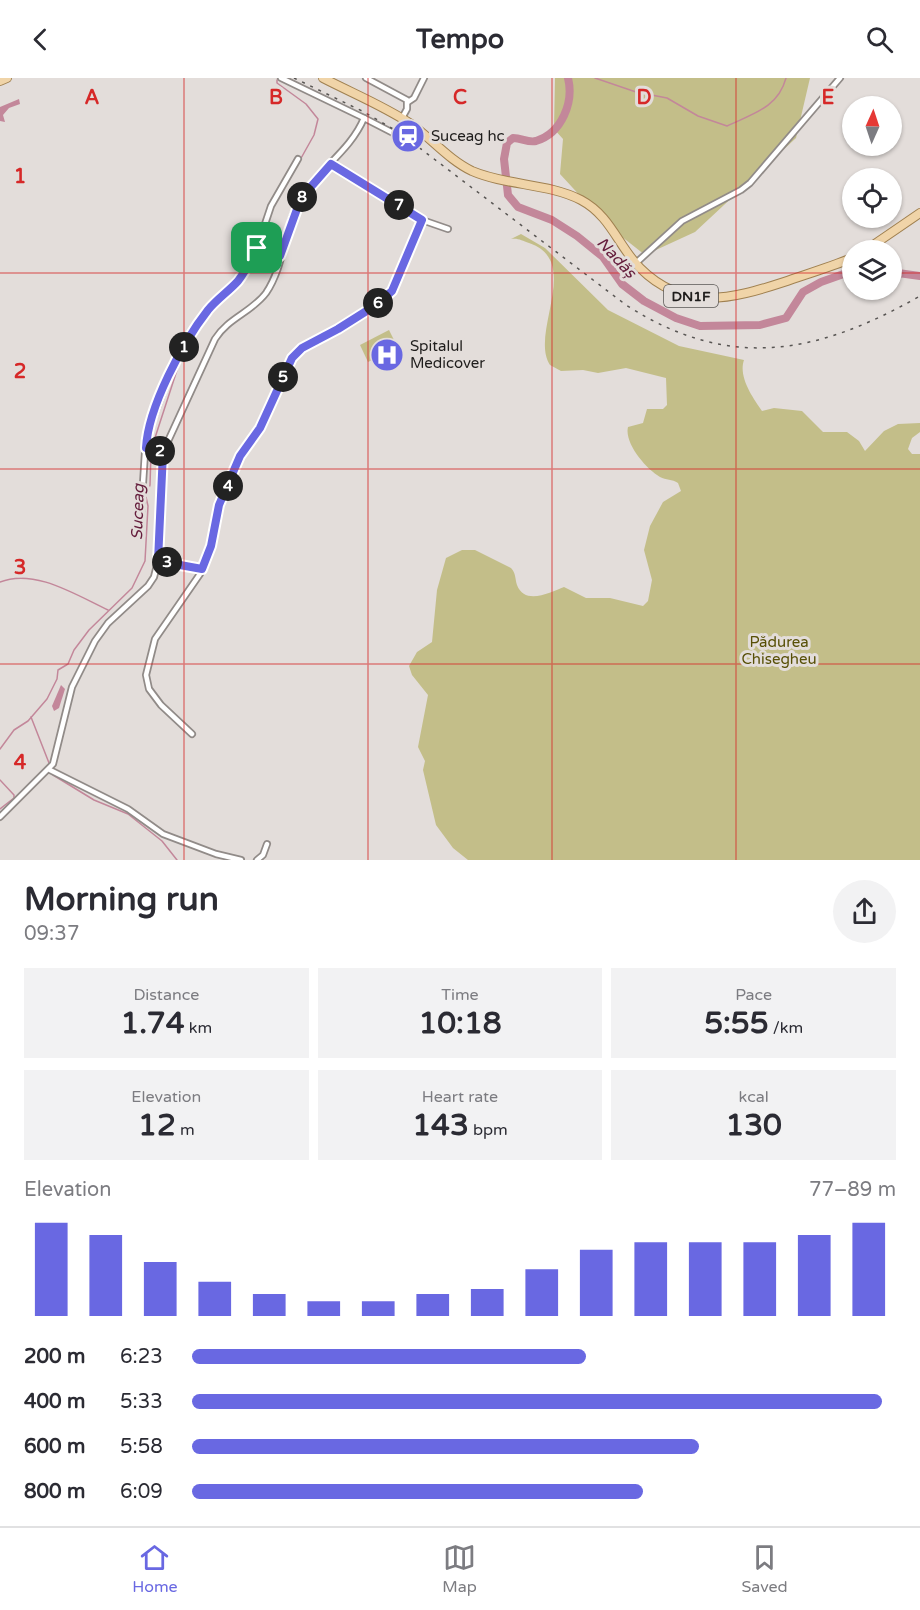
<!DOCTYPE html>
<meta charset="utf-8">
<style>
:root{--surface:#fff;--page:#f2f2f3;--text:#2b2b33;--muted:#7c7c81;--line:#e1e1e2;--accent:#6968e2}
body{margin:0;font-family:"Varela Round",sans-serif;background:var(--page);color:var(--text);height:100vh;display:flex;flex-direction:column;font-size:22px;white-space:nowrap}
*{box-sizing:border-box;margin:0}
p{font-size:20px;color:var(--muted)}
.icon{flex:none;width:33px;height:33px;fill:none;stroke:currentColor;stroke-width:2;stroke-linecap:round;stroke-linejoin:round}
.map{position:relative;height:782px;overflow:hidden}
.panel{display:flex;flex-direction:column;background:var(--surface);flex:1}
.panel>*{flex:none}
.needle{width:39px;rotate:3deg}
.controls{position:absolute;left:842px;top:18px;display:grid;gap:12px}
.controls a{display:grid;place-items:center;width:60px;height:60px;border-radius:50%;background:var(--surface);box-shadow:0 2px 4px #0004;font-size:30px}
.pin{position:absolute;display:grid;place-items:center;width:51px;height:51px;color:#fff;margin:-26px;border-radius:12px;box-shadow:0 3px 9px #0006}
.km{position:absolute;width:30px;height:30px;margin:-15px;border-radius:50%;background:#222;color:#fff;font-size:16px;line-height:30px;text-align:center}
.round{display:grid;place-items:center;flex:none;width:63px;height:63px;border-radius:32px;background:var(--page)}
.overview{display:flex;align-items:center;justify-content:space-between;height:102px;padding:0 24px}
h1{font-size:33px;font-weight:800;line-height:45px}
.figures{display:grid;grid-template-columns:repeat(3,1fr);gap:9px;height:102px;padding:6px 24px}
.figures div{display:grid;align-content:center;border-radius:0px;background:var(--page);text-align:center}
.figures b{font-size:30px;font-weight:800}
.figures small{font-size:16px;font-weight:400}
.figures p{font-size:16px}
.chart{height:168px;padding:12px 24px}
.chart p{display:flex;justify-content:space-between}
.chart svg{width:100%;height:108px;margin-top:6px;stroke:var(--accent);stroke-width:6}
ul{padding:0 24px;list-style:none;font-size:20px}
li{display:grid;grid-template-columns:96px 72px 1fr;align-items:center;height:45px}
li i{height:15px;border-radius:8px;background:var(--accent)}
header{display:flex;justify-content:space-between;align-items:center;height:78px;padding:0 24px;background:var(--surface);font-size:27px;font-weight:800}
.tabs{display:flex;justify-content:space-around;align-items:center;height:84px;border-top:2px solid var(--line);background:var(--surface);font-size:16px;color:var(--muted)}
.tabs a{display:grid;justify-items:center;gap:3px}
.tabs .on{color:var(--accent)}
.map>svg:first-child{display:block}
</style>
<header><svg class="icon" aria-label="back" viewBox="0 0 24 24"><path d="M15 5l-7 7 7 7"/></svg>Tempo<svg class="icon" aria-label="search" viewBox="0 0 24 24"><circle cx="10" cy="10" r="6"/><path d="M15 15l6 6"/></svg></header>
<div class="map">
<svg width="920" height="782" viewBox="0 0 920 782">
<rect width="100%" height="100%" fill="#e3ddda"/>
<!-- green -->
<g fill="#c3be89">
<polygon points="555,0 810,0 796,60 695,154 645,177 607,147 560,96 563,61 554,51"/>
<path d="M 521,156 L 545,170 L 608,232 L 679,268 L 744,282 C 738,299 753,320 762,333 L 774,330 L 802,333 L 823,354 L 847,354 L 859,363 L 865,373 L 884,353 L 898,346 L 920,345 L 920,354 L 912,360 L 908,371 L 912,376 L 920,376 L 920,782 L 468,782 L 453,770 L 436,747 L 423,692 L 425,683 L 418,669 L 428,617 L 412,597 L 409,588 L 417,574 L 432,564 L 437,512 L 446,480 L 462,472 L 475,472 L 511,490 C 516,495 515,501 517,507 C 525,528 551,514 564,509 L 586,520 L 610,520 L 643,528 L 648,523 L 652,502 L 644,472 L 650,448 L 663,424 L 681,413 L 678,405 C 672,401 666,402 660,399 C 646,391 624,365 628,349 L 643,345 L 647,331 L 663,331 L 667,327 L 666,300 L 626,290 L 598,295 L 583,292 L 561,293 L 550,287 C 529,255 583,183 529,165 C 522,163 519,160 511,161 Z"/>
<polygon points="389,252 398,270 368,284 360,267"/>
</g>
<!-- water -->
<g fill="#c3879a">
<polygon points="19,21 20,26 9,30 3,37 5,44 0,43 0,29"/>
<polygon points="61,607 65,611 59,630 54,633 52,628"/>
</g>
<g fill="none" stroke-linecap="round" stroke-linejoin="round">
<!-- stream -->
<g stroke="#c3879a" stroke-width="1.5">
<path d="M 595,0 L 636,14 L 667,20 L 698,38 L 727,48 C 752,36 778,30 786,0"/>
<polyline points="277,2 277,5 306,26 318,41 314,57 300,82"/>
<polyline points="261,169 266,150"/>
<polyline points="252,184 259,173"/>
<polyline points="152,369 178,289 204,244 241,201"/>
<path d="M 0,504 C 34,490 76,517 108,532"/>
<polyline points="31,639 49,685"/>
<polyline points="0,671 14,652 28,643 47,621 57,601 58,592 68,586 74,572 89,552 132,510 145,483 148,428 146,419 150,407 151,374"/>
<polyline points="53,697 94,722 128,736 162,763 177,782"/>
<polyline points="0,702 14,717 14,720 0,731"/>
</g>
<!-- river -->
<g stroke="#c3879a" stroke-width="8">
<path d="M 568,0 C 574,24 562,55 536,63 C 528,65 522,60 513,60 L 507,65 L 504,81 L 508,117 L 518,129 L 552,142 L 577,158 L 603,179 L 622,206 L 644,223 L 676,240 L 700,248 L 760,247 L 786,240 L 803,214 L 821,204 L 852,193"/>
<polyline points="891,194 920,198"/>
</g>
<defs>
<g id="street">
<polyline points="366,0 407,22 407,31 402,40"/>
<polyline points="408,24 414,20 424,0"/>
<polyline points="364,40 399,58"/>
<polyline points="331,86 422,142 448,151"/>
<polyline points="257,170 281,178"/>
<polyline points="636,185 682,143 741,112 750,105 840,0"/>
<polyline points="146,370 163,374"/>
<polyline points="141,436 146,359 168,300 186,264 208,232 244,194 257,170 271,128 298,81"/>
<polyline points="158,483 202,491"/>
<polyline points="192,656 161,627 149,611 146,597 155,561 200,496 211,468 219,427 240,378 260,350 292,281 302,270 338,251 376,227 392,213 422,142"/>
<polyline points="50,692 128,731 163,756 216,776 241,782"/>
<path d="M 0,739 L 53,686 L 72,609 L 95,563 L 108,545 L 148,508 L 154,499 L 158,483 L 163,374 L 215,261 C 228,240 252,234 266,215 C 285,187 284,149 301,120 C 319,91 351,72 364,40 L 281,0"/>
<polyline points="257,782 263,777 267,766"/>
</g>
<g id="primary">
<path d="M 323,0 C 352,15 384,28 411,46 C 432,61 449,82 472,93 C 507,108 548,105 581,122 C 611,138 618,168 640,190 C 684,234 732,221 784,204 C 807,196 830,189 852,180"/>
<polyline points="0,3 7,0"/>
<polyline points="866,172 920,135"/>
</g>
</defs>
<!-- street casing -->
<use href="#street" stroke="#918b88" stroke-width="8"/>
<!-- primary casing -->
<use href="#primary" stroke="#a08151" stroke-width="10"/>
<!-- street -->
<use href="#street" stroke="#fff" stroke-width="4.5"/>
<!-- primary -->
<use href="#primary" stroke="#f0d4a8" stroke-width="8"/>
<!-- rail -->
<path stroke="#585553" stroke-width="1.5" stroke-dasharray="3 6" stroke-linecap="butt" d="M 294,0 L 362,33 L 400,55 L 626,227 C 730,294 818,276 920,218"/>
</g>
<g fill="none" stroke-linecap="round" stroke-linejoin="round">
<defs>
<path id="route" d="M 331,86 L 422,142 L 392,213 L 376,227 L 338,251 L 302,270 L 292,280 L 260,350 L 240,378 L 219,427 L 211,468 L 202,491 L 158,483 L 163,374 L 146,370 C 148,329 183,264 208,232 C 217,221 229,213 238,203 C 246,193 251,181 257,170 L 280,178 L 301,120 Z"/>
</defs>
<!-- route casing -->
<use href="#route" stroke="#fff" stroke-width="12"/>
<!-- route -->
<use href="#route" stroke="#6968e2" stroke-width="8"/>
</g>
<!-- grid -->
<path fill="none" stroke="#d62828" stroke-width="1.5" stroke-opacity="0.55" d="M 184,0 L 184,782M 368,0 L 368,782M 552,0 L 552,782M 736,0 L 736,782M 0,195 L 852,195M 891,195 L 920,195M 0,391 L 920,391M 0,586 L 920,586"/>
<!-- icons -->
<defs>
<symbol id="station-disc" viewBox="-11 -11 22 22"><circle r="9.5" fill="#6968e2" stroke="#e3ddda"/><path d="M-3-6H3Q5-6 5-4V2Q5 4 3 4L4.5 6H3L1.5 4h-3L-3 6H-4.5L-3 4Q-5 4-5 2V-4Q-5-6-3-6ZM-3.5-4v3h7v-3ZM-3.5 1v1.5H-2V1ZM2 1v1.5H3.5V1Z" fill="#fff"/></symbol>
<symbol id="hospital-disc" viewBox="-11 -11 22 22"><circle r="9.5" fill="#6968e2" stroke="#e3ddda"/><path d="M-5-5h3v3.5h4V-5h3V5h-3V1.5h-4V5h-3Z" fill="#fff"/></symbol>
</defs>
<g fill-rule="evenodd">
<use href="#station-disc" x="389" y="39" width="38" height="38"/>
<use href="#hospital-disc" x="368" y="258" width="38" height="38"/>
</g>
<g text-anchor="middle" stroke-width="6" stroke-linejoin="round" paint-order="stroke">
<!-- shield labels -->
<rect fill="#e3ddda" stroke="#5a5755" stroke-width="1.5" x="664" y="207" width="54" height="22" rx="4.5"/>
<g font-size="14" font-weight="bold" fill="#1f1d1c">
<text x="691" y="223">DN1F</text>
</g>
<!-- poi labels -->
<g font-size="15" fill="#1f1d1c" stroke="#e3ddda" text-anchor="start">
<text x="431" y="63">Suceag hc</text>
<text x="410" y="273">Spitalul<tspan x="410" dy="17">Medicover</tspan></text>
</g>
<!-- park labels -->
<g font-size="15" fill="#574f06" stroke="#e3ddda">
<text x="779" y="569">Pădurea<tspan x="779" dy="17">Chisegheu</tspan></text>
</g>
<!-- water labels -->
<g font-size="16" font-style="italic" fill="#641c3b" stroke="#e3ddda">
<text transform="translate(617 179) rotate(47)" y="6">Nadăș</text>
<text transform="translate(137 434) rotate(-88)" y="6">Suceag</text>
</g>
</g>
<g font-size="20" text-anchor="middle" font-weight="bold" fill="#d62828" stroke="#e3ddda" stroke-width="6" stroke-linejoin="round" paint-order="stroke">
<text x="92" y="26">A</text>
<text x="276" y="26">B</text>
<text x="460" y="26">C</text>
<text x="644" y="26">D</text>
<text x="828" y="26">E</text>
<text x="20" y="105">1</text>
<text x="20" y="300">2</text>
<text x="20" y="496">3</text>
<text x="20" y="691">4</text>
</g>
</svg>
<div class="controls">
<a><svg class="needle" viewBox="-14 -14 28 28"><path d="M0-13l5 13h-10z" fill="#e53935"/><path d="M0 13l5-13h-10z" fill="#7c7c81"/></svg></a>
<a><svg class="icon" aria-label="locate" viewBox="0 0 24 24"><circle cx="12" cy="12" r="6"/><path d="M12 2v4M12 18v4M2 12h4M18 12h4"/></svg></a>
<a><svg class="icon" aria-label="layers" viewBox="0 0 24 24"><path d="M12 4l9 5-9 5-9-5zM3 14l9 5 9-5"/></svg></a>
</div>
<div class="pin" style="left:257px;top:170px;background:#1e9e55"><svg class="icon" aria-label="arrive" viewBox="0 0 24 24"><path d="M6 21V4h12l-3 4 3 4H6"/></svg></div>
<b class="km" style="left:184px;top:269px">1</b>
<b class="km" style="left:160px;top:373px">2</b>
<b class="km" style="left:167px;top:484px">3</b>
<b class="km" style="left:228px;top:408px">4</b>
<b class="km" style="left:283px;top:299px">5</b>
<b class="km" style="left:378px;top:225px">6</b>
<b class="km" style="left:399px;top:127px">7</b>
<b class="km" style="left:302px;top:119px">8</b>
</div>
<section class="panel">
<div class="overview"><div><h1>Morning run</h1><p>09:37</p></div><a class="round"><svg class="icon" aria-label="share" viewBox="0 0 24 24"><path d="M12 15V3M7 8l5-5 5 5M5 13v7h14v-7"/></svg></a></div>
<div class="figures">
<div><p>Distance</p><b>1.74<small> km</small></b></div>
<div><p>Time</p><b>10:18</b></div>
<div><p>Pace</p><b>5:55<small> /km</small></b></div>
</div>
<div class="figures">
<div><p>Elevation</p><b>12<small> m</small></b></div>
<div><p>Heart rate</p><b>143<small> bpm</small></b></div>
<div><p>kcal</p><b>130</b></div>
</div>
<div class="chart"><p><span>Elevation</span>77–89 m</p>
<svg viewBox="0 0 160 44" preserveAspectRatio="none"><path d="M5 44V6M15 44V11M25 44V22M35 44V30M45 44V35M55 44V38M65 44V38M75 44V35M85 44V33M95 44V25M105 44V17M115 44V14M125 44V14M135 44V14M145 44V11M155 44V6"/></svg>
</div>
<ul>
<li><b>200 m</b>6:23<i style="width:56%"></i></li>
<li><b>400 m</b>5:33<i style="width:98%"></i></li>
<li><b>600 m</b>5:58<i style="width:72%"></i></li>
<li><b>800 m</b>6:09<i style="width:64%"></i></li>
</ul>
</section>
<nav class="tabs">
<a class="on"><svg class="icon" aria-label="home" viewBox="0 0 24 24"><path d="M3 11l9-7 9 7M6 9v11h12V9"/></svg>Home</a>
<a><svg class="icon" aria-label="map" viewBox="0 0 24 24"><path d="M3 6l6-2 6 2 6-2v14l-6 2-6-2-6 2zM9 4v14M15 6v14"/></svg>Map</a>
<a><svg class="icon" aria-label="saved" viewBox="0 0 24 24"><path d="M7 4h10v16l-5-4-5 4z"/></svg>Saved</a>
</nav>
